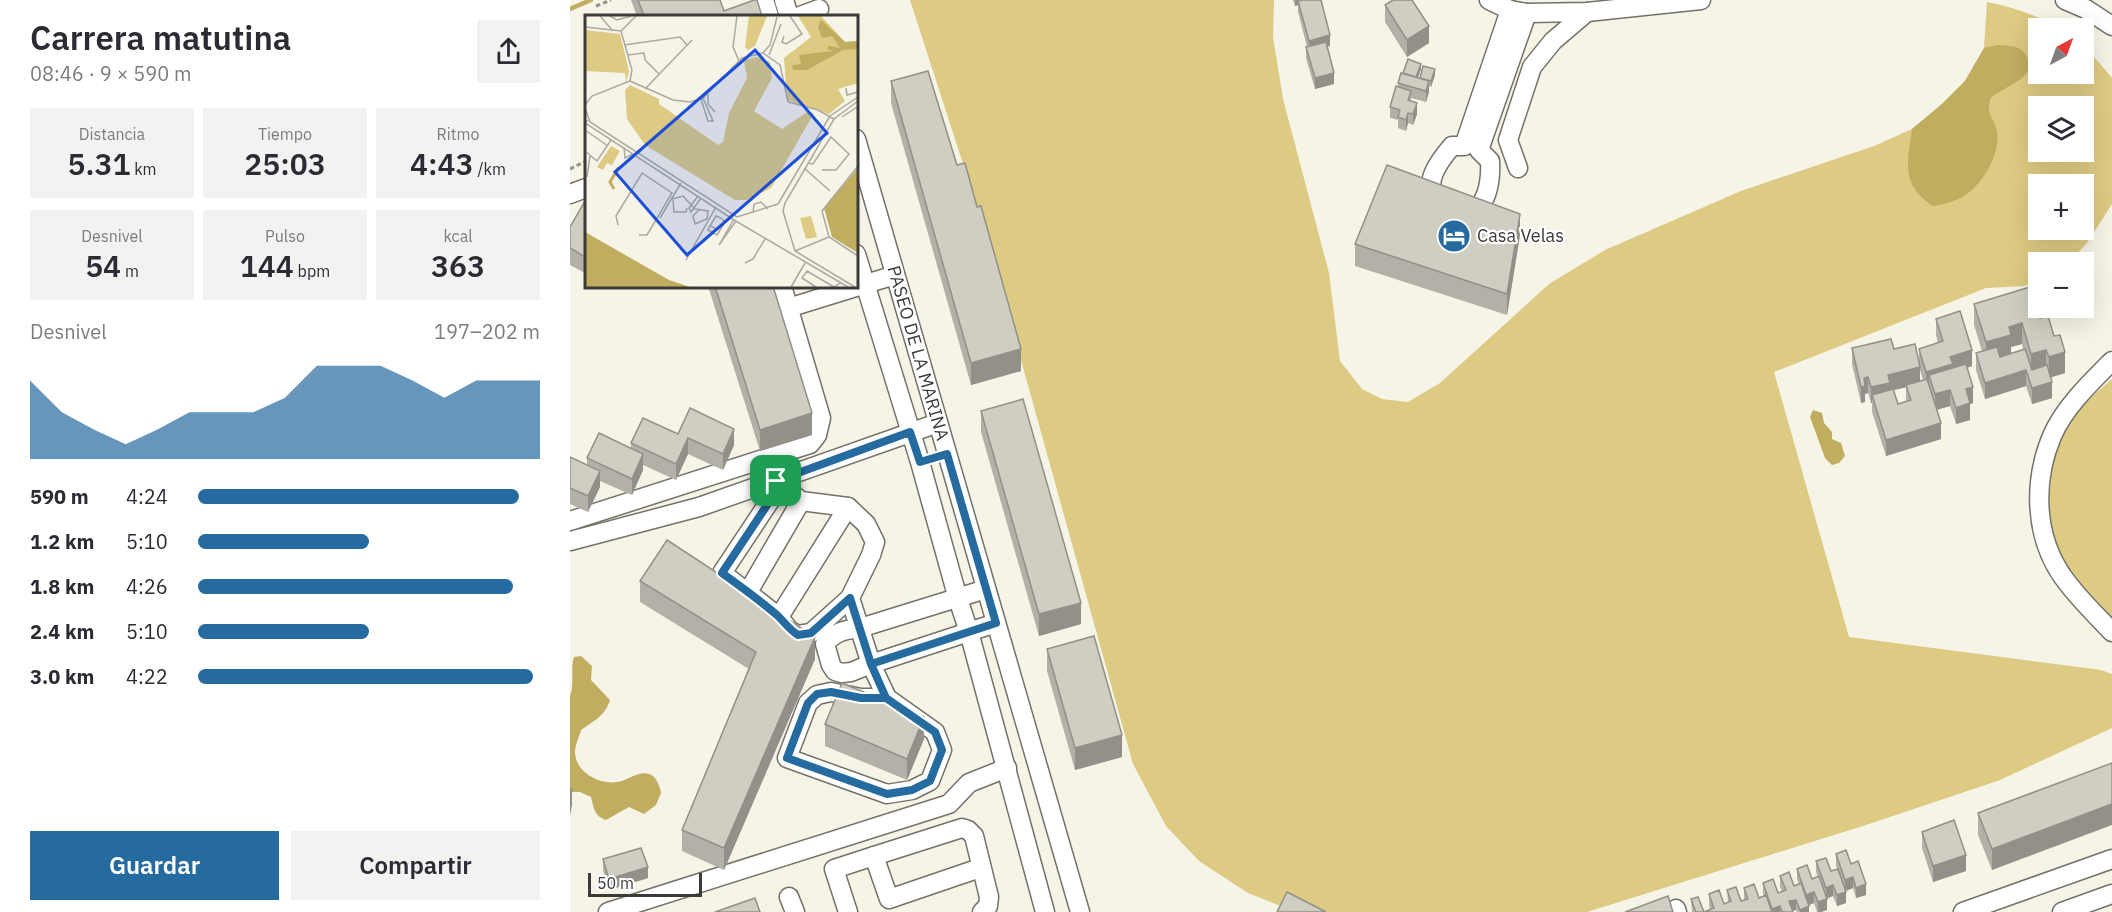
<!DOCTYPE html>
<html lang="es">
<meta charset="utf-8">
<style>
:root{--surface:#fff;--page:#f2f2f3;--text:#2b2b33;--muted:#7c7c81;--accent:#266ba0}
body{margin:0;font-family:"IBM Plex Sans",sans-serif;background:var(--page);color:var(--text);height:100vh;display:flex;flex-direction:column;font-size:22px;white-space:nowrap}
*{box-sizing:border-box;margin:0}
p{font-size:20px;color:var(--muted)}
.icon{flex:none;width:33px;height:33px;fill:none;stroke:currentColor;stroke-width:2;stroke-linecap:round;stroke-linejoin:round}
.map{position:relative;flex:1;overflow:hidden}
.drawer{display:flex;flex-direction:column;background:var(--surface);width:570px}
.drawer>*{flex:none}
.needle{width:39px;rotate:41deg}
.fabs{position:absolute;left:1458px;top:18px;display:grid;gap:12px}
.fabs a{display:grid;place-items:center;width:66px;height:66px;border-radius:0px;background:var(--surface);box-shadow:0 6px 24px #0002;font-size:30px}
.scale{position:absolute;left:18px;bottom:15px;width:114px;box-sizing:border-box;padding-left:6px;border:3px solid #3b3a36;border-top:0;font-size:16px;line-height:21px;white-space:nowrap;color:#3b3a36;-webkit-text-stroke:4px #fff;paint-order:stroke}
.pin{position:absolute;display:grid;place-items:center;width:51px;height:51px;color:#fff;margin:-26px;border-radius:12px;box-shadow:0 3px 9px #0006}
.round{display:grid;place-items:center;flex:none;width:63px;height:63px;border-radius:0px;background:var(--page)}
.overview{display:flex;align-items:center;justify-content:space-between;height:102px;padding:0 30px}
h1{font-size:33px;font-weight:600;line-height:45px}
.stats{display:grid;grid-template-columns:repeat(3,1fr);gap:9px;height:102px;padding:6px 30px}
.stats div{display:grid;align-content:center;border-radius:0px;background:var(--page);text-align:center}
.stats b{font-size:30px;font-weight:600}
.stats small{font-size:16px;font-weight:400}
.stats p{font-size:16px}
.chart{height:168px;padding:12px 30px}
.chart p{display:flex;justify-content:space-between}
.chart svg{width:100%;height:108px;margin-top:6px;fill:var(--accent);opacity:.7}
.primary-button{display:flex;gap:12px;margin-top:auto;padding:12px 30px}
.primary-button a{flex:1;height:69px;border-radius:0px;background:var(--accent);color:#fff;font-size:24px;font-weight:600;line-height:69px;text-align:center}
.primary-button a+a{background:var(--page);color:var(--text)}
ul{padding:0 30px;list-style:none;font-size:20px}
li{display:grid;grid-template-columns:96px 72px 1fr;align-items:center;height:45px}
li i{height:15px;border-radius:8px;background:var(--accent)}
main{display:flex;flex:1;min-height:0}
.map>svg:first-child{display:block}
</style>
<main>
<section class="drawer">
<div class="overview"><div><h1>Carrera matutina</h1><p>08:46 · 9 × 590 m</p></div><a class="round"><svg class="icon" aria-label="share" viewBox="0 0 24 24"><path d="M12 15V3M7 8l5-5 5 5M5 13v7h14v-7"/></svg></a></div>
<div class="stats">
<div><p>Distancia</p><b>5.31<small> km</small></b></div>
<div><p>Tiempo</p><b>25:03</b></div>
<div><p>Ritmo</p><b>4:43<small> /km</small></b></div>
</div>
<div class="stats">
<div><p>Desnivel</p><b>54<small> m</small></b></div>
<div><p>Pulso</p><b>144<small> bpm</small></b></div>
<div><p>kcal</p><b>363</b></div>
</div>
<div class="chart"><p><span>Desnivel</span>197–202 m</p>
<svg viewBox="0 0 160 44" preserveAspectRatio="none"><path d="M0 44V12L10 25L20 32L30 38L40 32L50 25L60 25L70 25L80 19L90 6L100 6L110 6L120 12L130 19L140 12L150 12L160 12V44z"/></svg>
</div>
<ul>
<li><b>590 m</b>4:24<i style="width:94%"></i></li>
<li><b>1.2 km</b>5:10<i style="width:50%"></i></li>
<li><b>1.8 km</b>4:26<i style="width:92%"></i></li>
<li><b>2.4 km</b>5:10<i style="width:50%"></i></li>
<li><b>3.0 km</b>4:22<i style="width:98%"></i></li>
</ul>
<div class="primary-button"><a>Guardar</a><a>Compartir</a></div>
</section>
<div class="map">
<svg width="1542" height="912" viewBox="0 0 1542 912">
<rect width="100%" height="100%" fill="#f6f3e7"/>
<!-- grass -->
<g fill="#ddca83" fill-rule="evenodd">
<path d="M 340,0 L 704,0 L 703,37 L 713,99 L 759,273 L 770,361 L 792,389 L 812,399 L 838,402 L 870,383 L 979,284 L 1035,250 L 1171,191 L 1304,146 L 1342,129 L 1372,104 L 1395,81 L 1414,48 L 1417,2 C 1443,7 1468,16 1491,28 L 1468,28 L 1468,74 L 1514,74 L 1514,45 L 1542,78 L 1542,204 L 1517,243 L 1499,262 L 1468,262 L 1468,281 L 1454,286 L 1416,288 L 1204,372 L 1279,637 L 1531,670 L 1542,674 L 1542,728 L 1430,780 L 1296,825 L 1017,912 L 726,912 L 678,893 L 629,861 L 596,826 L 563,764 L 418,241 ZM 1468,106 L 1514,106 L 1514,152 L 1468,152 ZM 1468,184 L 1514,184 L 1514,230 L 1468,230 Z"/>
<polygon points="1542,379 1542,627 1502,582 1480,535 1473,484 1483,441 1510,407"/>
</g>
<!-- water -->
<g fill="#c0ad60">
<path d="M 1428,45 C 1448,46 1457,47 1460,69 L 1451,79 L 1421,97 C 1415,115 1424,116 1427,132 C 1431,154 1412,185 1394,196 C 1384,202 1374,204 1363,206 C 1331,185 1337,164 1342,129 L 1372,104 L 1395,81 L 1414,48 Z"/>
<polygon points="1243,410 1252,413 1254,423 1262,432 1262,439 1271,443 1275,456 1269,463 1262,465 1255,458 1240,417"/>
<path d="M 11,656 L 22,666 L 21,680 L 40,700 C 35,716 25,720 11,730 C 9,737 5,745 5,753 C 6,772 29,785 47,782 C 56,781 70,770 79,774 C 86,776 90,786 91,793 L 86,805 L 74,814 L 59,807 L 36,820 C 24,816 24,808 21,797 L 10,792 L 0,792 L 0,696 C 5,683 0,669 4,657 Z"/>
</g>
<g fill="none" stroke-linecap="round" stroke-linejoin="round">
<!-- stream -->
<polyline stroke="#c0ad60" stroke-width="4.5" points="0,9 21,0"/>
<defs>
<g id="minor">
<polyline points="194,0 199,16"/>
<polyline points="214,0 219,16"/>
<polyline points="919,0 940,10 957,13 1017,12 1131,0"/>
<polyline points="1495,0 1516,9 1542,26"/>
<polyline points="230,16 249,9"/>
<polyline points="286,139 510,912"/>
<polyline points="948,168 938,140 962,67 983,41 1017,12"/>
<polyline points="0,194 16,188"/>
<path d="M 869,201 C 850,185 870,160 882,146 L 894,146 L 940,10"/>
<path d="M 894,211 C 918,213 921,179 920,161 L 909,150 L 957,13"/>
<polyline points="286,254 350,462 388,599 399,632 475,912"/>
<polyline points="218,308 325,275"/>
<path d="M 1542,361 C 1520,383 1494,408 1482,436 C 1463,481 1464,536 1493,577 C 1507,597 1525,614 1542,632"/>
<polyline points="206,481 231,501 278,507 296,524 305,542 301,555 280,598 301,664 317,698 365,732 372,750 360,781 342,790 317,794 217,758 238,703 247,695 261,692 291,698 317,698"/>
<polyline points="211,484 152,573 209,617 220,631 228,635 241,633 280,598"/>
<polyline points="0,521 240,444 247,435 251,418 212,286"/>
<polyline points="0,541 129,507 368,423"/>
<path d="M 416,589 L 290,628 C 275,630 265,631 255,644 L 261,665 L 265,671 L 272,673 L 281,672 L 301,664 L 426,623"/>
<polyline points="178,592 231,501"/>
<polyline points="209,617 278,507"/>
<polyline points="410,868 319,899 304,856 392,828 398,830 404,836 419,897 418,906 412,912"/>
<polyline points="219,897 225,912"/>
<polyline points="1106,909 1107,912"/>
<polyline points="38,912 379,804 399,783 437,768"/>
<polyline points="278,912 264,869 304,856"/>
<polyline points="1393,912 1542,859"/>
<polyline points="1492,912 1542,894"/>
</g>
</defs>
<!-- minor casing -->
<use href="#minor" stroke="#747268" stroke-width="21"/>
<!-- path -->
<g stroke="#939189" stroke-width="3" stroke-dasharray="4.5 3" stroke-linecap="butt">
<polyline points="26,6 41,0"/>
<polyline points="0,169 16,161"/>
</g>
<!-- minor -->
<use href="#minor" stroke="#fff" stroke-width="18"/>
</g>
<!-- wall -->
<g fill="#b3b0a7" fill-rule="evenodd">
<polygon points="61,0 150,0 154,11 192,16 67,16"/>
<polygon points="723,0 751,0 760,46 757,47 764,84 745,89 736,58 736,47 737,47 728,12 728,5 725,6"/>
<polygon points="815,5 859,43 837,57 815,22"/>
<polygon points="851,69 848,78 850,78 865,75 861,87 859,86 859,92 856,102 841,98 841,101 847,114 843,125 838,123 836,131 828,128 828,120 820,118 820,107 828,87 828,83"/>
<polygon points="321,81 451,371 401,385 321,103"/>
<polygon points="16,202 15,273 0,265 0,227"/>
<polygon points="950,235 937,315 785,266 785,244"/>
<polygon points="138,286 203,286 242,435 190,451"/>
<path d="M 1404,304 L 1470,318 L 1495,373 L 1481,377 L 1482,398 L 1462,404 L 1456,386 L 1415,399 L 1406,370 L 1406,353 L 1412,351 L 1404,325 ZM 1452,344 L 1453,350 L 1441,354 L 1441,347 Z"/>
<path d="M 1366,319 L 1402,366 L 1397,368 L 1403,403 L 1400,404 L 1400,420 L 1386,424 L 1380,406 L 1367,410 L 1371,439 L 1316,456 L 1302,412 L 1302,403 L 1301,403 L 1298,393 L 1295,394 L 1295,402 L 1291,403 L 1282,364 L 1282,348 L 1324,349 L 1349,360 L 1349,349 L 1368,343 L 1366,335 ZM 1350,370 L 1353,380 L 1350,380 ZM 1336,387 L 1336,402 L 1328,404 L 1324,390 Z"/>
<polygon points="411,411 511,624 469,636 411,432"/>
<polygon points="108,434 164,445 153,470 118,454 106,480 73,465 73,470 62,495 30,481 30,487 18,512 0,504 0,457 17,465 17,458 61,448 61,443"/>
<polygon points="70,581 245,659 154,870 112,851 112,830 179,669 70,602"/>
<polygon points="477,649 552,757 505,770 477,671"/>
<polygon points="255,724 354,739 337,780 255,746"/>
<polygon points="1542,763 1422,870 1408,835 1408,813"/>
<polygon points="1352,832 1396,871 1363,882 1352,848"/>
<polygon points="1266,854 1281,864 1296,895 1286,898 1283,888 1276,891 1276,903 1267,906 1263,896 1257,898 1257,910 1251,912 1247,912 1244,903 1239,905 1239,912 1227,912 1226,910 1222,911 1223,912 1122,912 1121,899 1134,912 1140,909 1139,905 1139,894 1154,904 1158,902 1157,890 1171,901 1174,900 1174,888 1189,898 1194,896 1193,893 1193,883 1208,893 1212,891 1210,887 1210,876 1224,886 1229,884 1227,879 1227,869 1242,879 1248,877 1246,872 1246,861 1261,871 1267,869 1266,865"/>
<polygon points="33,859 78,878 39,890 33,870"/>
</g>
<!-- shaded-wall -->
<g fill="#929088">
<polygon points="725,0 745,0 728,1 728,5 725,6"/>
<polygon points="859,26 859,43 837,57 837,40"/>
<polygon points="760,35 760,46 739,52 739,41"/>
<polygon points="851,64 851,69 846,83 846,77"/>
<polygon points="865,69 865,75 861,87 861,81"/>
<polygon points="764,73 764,84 745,89 745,78"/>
<polygon points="859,81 859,92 856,102 856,91"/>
<polygon points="847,103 847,114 843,125 843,114"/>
<polygon points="838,113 838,123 836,131 836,120"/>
<polygon points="950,214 950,235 937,315 937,294"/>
<polygon points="16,254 16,270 15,273 15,257"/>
<polygon points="1452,323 1452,344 1441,347 1441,356 1416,364 1416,342 1439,327"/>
<polygon points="451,349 451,371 401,385 401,363"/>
<polygon points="1402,350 1402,366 1383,372 1359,375 1359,387 1356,388 1356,372 1380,357"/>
<polygon points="1476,350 1476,371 1461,375 1461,354"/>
<polygon points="1495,352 1495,373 1479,378 1479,357"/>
<polygon points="1350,367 1350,384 1302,395 1302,403 1301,403 1301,387 1318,375"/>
<polygon points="1456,370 1456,386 1415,399 1415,383"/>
<polygon points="1298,377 1298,393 1295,394 1295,402 1291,403 1291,387 1294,378"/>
<polygon points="1482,382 1482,398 1462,404 1462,388"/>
<polygon points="1403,387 1403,403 1400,404 1400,420 1386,424 1386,408 1396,389"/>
<polygon points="1380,390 1380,406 1365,410 1365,394"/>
<polygon points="242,413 242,435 190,451 190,430"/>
<polygon points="1371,423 1371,439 1316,456 1316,440"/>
<polygon points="164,429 164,445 153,470 153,454"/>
<polygon points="118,438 118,454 106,480 106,464"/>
<polygon points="73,454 73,470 62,495 62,479"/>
<polygon points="30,471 30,487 18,512 18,496"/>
<polygon points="511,603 511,624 469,636 469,614"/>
<polygon points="245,637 245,659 154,870 154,848"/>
<polygon points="354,717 354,739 337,780 337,759"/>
<polygon points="552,735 552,757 505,770 505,748"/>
<polygon points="2,789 2,805 0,816 0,800"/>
<polygon points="1542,804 1542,825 1422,870 1422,849"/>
<polygon points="1396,855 1396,871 1363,882 1363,866"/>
<polygon points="78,867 78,878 39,890 39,879"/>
<polygon points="1283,877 1283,888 1275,891 1275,880"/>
<polygon points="1296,884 1296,895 1286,898 1286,888"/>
<polygon points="1263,885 1263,896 1256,899 1256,888"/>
<polygon points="1244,892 1244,903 1236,906 1236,895"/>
<polygon points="1276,892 1276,903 1267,906 1267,895"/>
<polygon points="1257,899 1257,910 1251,912 1248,912 1248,902"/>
<polygon points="1226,900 1226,910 1219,912 1219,901"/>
<polygon points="1210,906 1210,912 1202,912 1202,909"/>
<polygon points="1239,906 1239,912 1230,912 1230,910"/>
</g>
<!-- building -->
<g fill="#d0cdc2" stroke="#929088" stroke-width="1.5">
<polygon points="68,0 150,0 154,11 184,0 187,0 192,16 74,16"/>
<polygon points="732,0 751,0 760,35 739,41 728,1"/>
<polygon points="823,0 842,0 859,26 837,40 815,5"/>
<polygon points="756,42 764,73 745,78 736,47"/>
<polygon points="838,59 851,64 846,77 833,73"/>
<polygon points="853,66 865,69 861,81 850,78"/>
<polygon points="358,71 387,165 395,163 407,207 411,206 451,349 401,363 321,81"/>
<polygon points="831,73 859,81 856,91 828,83"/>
<polygon points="826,86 841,91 838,100 847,103 843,114 838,113 836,120 828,117 830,110 820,107"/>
<polygon points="817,165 950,214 937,294 785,244"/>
<polygon points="15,201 16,202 16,254 15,257 0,248 0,227"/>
<polygon points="145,286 203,286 242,413 190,430"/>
<polygon points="1460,287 1470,318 1478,316 1484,336 1490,335 1495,352 1479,357 1476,350 1461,354 1452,323 1439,327 1441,335 1416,342 1404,304"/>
<polygon points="1390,311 1402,350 1380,357 1383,364 1356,372 1349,349 1373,341 1366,319"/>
<polygon points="1321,339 1324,349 1345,344 1350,367 1318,375 1320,383 1301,387 1298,377 1294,378 1295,386 1291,387 1282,348"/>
<polygon points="1427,347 1430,357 1455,349 1462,370 1477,365 1482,382 1462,388 1456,370 1415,383 1406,353"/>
<polygon points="1396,364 1403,387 1396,389 1400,403 1386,408 1380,390 1365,394 1359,375"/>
<polygon points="1357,379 1371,423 1316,440 1302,395 1323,389 1328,404 1341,400 1336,385"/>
<polygon points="453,399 511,603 469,614 411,411"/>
<polygon points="120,408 164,429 153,454 118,438 106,464 61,443 73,418 108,434"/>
<polygon points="29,433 73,454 62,479 17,458"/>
<polygon points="0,457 30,471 18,496 0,488"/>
<polygon points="97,540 245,637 154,848 112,830 186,652 70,581"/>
<polygon points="524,636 552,735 505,748 477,649"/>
<polygon points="272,683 354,717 337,759 255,724"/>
<polygon points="1542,763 1542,804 1422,849 1408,813"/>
<polygon points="0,789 2,789 0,800"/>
<polygon points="1384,820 1396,855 1363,866 1352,832"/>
<polygon points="71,848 78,867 39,879 33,859"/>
<polygon points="1276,850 1281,864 1288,861 1296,884 1286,888 1283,877 1275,880 1266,854"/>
<polygon points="1256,858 1261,871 1268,869 1276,892 1267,895 1263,885 1256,888 1246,861"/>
<polygon points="1237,865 1242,879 1249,876 1257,899 1248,902 1244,892 1236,895 1227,869"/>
<polygon points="1219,872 1224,886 1231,883 1239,906 1230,910 1226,900 1219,901 1223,912 1212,912 1210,906 1202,909 1193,883 1203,879 1208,893 1216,890 1210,876"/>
<polygon points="1184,884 1189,898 1196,895 1202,912 1126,912 1121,899 1128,897 1134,912 1144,908 1139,894 1149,890 1154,904 1161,901 1157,890 1166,887 1171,901 1178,899 1174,888"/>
<polygon points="717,892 756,912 707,912"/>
<polygon points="1098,896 1103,912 1055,912"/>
<polygon points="185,898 190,912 145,912"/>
</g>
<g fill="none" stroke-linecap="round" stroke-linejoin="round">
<defs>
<path id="route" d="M 206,481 L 211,484 L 152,573 C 171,587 191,601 208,616 C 215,623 220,630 228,635 L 241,633 L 280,598 L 301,664 L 316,698 L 291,698 L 261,692 L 247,694 L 238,703 L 217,758 L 317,794 L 342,790 L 360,781 L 372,750 L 365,732 L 316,698 L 301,664 L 426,623 L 377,454 L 350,462 L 340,432 L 206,481"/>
</defs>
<!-- route casing -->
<use href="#route" stroke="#fff" stroke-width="12"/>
<!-- route -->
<use href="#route" stroke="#266ba0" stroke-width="8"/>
</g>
<!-- icons -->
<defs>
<symbol id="hotel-disc" viewBox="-11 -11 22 22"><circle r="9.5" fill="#266ba0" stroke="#fff"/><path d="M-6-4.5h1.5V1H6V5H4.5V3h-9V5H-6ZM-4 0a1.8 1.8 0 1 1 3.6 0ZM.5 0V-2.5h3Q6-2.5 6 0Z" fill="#fff"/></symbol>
</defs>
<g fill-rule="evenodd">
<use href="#hotel-disc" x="865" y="217" width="38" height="38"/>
</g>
<g text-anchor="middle" stroke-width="4.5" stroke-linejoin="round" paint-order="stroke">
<!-- poi labels -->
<g font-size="18" fill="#3b3a36" stroke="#fff" text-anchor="start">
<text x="907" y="242">Casa Velas</text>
</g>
<!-- street labels -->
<g font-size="18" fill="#3b3a36" stroke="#fff">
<text transform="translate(348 353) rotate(74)" y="6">PASEO DE LA MARINA</text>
</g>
</g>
<!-- overview -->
<g transform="translate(15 15)">
<rect width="273" height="273" fill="#f6f3e7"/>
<path d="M 164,1 L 182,1 L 170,31 L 163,35 L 160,32 ZM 213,1 L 236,1 L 260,27 L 273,26 L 273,68 L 253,74 L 260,86 L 244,99 L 202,85 L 199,43 L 226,22 ZM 0,15 L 35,19 L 44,56 L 41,68 L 40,58 L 0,56 ZM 172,42 L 185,47 L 187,63 L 169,96 L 197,114 L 222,97 L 229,98 L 186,173 L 162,185 L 150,185 L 60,130 L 42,104 L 40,75 L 45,70 L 74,84 L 74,89 L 133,130 L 138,127 L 144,98 L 162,63 L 159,45 ZM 26,131 L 35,136 L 27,150 L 22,148 L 18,155 L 12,152 ZM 226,201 L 232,222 L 221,224 L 215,203 Z" fill="#ddca83"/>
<path d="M 236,5 L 260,27 L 273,26 L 273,34 L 258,35 L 222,55 L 208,55 L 207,50 L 216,49 L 214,40 L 248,36 L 242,34 L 244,31 L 255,33 L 247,21 L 237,23 L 233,12 ZM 273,153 L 273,238 L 247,222 L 239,193 ZM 0,217 L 84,265 L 105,272 L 0,272 Z" fill="#c0ad60"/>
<path fill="none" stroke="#c0ad60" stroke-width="3" d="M 29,174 L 25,167 L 34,152"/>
<path fill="none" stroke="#aba9a0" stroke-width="1.5" d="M 15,1 L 28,16M 25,1 L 32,5 L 46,1M 152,1 L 148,32 L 154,46M 0,12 L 36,16M 36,16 L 51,1M 199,21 L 197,27 L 201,29 L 217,19 L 205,1M 39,30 L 95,22 L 102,30M 178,38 L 185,30 L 192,2M 42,40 L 59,38 L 60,45 L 74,59M 184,40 L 196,9M 45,66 L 88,85 L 105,87 L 118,83 L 157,43 L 178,38 L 195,50 L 203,87 L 233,95 L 249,104M 261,73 L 262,80 L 273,77M 60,74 L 107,25M 123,79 L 123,89 L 130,97M 116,84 L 123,106 L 128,106 L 118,83M 0,90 L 7,81 L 45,66 L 47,55 L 36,16M 0,93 L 5,107 L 152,202 L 193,189 L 245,101 L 273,82M 257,102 L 272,92M 3,105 L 0,108 L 149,205 L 263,272M 0,115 L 23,131M 39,132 L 40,143 L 48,139M 0,136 L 12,146 L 26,125M 223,148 L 228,149 L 246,122 L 264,139 L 251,155 L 237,155M 273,151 L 237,196 L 244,222 L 273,241M 219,153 L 245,176M 2,162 L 5,141M 113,181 L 104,193 L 106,197 L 116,183M 87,184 L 98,181 L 110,194 L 123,196 L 122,204 L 110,209 L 108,201 L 114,195M 88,185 L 89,197 L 101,197 L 102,193M 168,198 L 169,189 L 176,187 L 183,194M 75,203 L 96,168M 149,204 L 134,230 L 151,206M 33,210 L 31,201 L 57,158 L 87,178 L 62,220 L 54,220M 125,211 L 123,215 L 132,220 L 140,207 L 136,203M 130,213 L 125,211 L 131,201 L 136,203M 210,236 L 198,196 L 200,188 L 249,104 L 273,86M 210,236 L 270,272M 210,236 L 244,222M 101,245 L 131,192M 160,248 L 168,244 L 180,224M 206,272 L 220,248M 231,272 L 217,263 L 222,256 L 249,272 L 255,268"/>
<path fill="#1d4ed8" fill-opacity="0.15" stroke="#1d4ed8" stroke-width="3" d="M 170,35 L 242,118 L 102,240 L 30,157 Z"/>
<rect width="273" height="273" fill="none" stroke="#3b3a36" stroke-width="3"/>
</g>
</svg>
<div class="fabs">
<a><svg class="needle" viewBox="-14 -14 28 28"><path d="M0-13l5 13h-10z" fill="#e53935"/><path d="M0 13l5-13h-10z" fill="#7c7c81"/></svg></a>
<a><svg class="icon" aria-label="layers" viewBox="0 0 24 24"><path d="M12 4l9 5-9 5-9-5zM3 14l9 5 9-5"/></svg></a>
<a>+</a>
<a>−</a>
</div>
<div class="scale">50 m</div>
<div class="pin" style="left:206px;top:481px;background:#1e9e55"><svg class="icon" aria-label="arrive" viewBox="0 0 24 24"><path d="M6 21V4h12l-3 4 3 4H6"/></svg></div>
</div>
</main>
